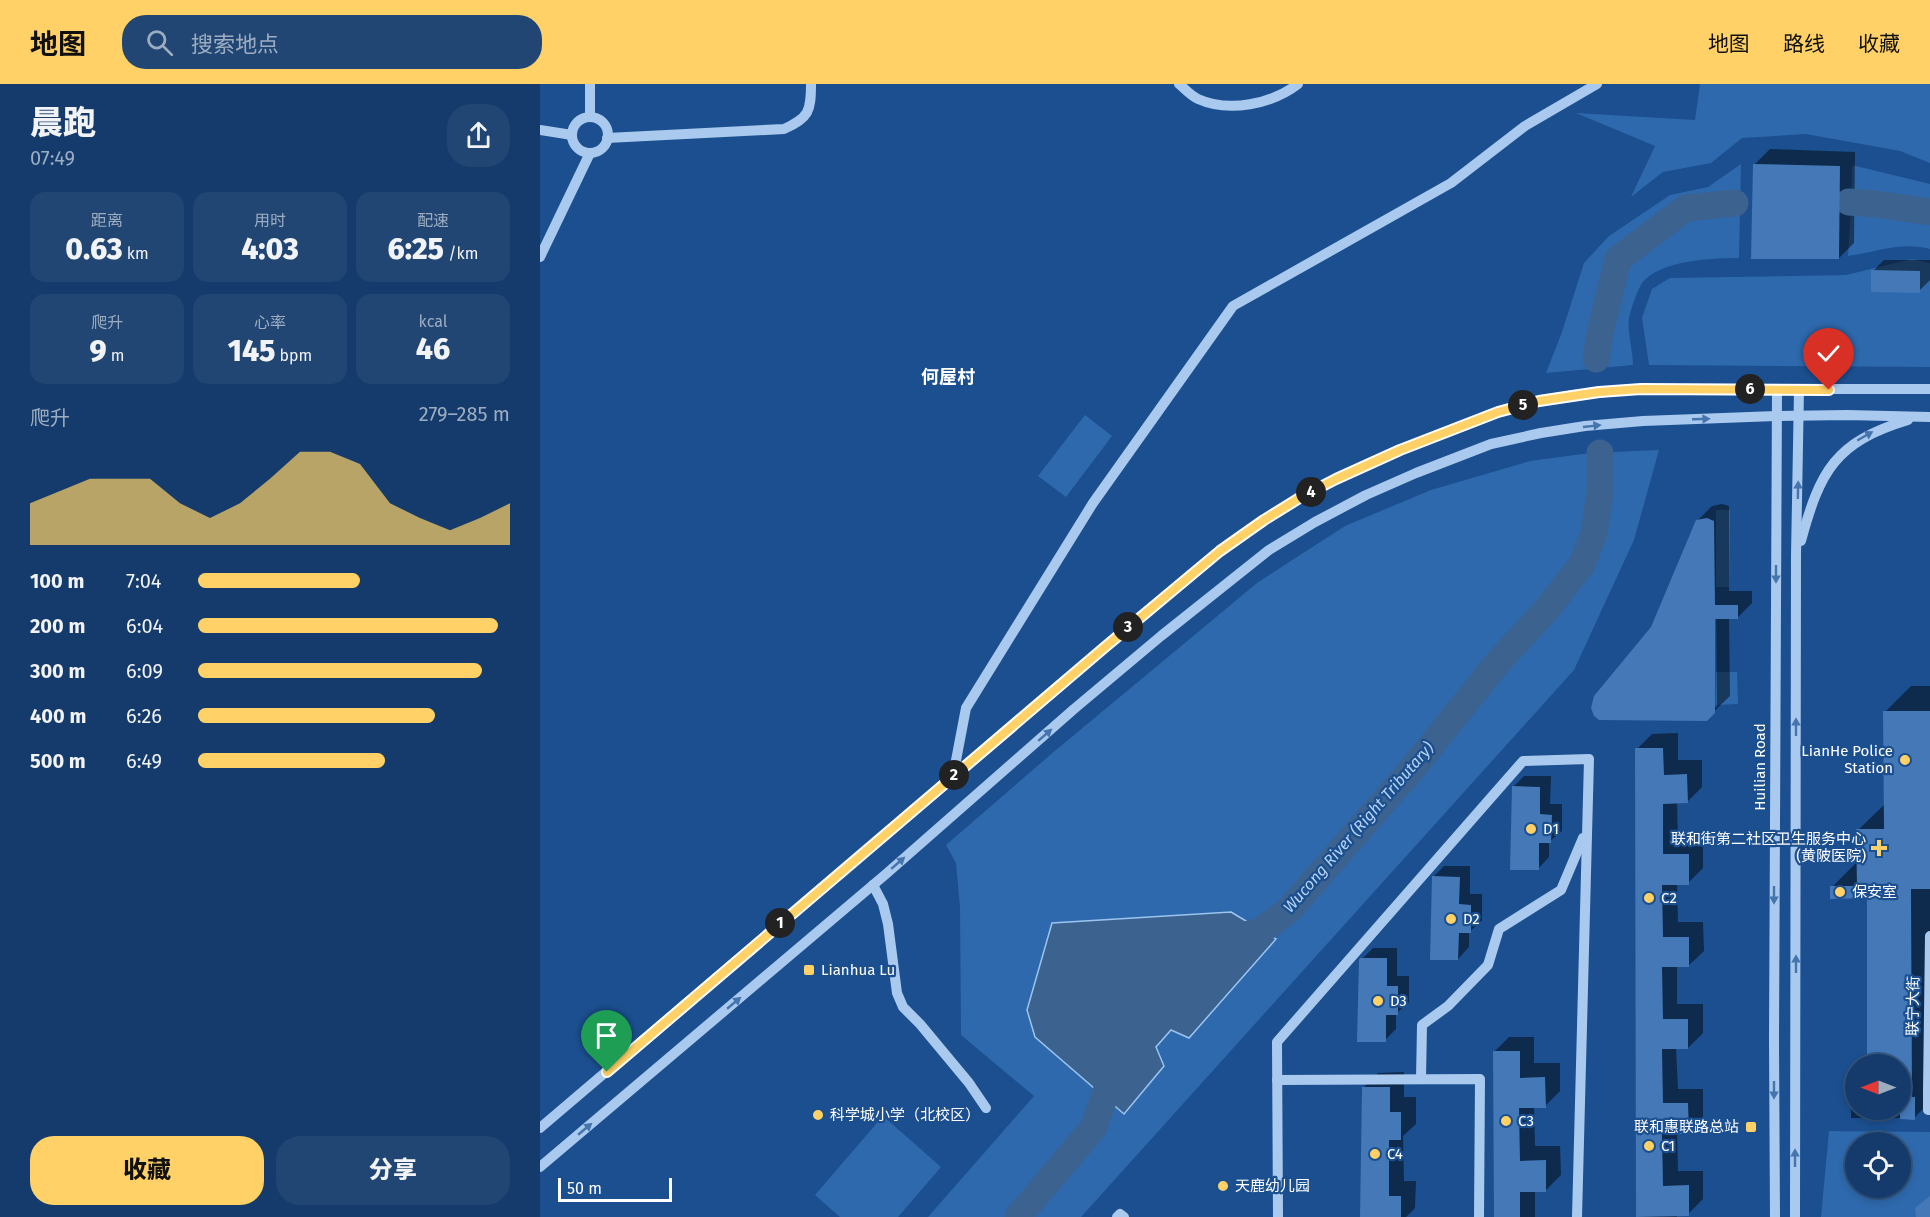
<!DOCTYPE html>
<html lang="zh">
<meta charset="utf-8">
<style>
:root{--surface:#143b6b;--page:#214673;--text:#f1f3f6;--muted:#9dadc1;--line:#33557e;--accent:#ffd166}
body{margin:0;font-family:"Fira Sans","Noto Sans SC",sans-serif;background:var(--page);color:var(--text);height:100vh;display:flex;flex-direction:column;font-size:22px;white-space:nowrap}
*{box-sizing:border-box;margin:0}
p{font-size:20px;color:var(--muted)}
.icon{flex:none;width:33px;height:33px;fill:none;stroke:currentColor;stroke-width:2;stroke-linecap:round;stroke-linejoin:round}
.map{position:relative;flex:1;overflow:hidden}
.side{display:flex;flex-direction:column;background:var(--surface);width:540px}
.side>*{flex:none}
.needle{width:39px;rotate:270deg}
.controls{position:absolute;left:1305px;top:970px;display:grid;gap:12px}
.controls a{display:grid;place-items:center;width:66px;height:66px;border-radius:50%;background:var(--surface);box-shadow:0 3px 9px #0003,0 0 0 2px var(--line);font-size:30px}
.scale{position:absolute;left:18px;bottom:15px;width:114px;box-sizing:border-box;padding-left:6px;border:3px solid #fff;border-top:0;font-size:16px;line-height:21px;white-space:nowrap;color:#fff;-webkit-text-stroke:4px #1b4f8f;paint-order:stroke}
.pin{position:absolute;display:grid;place-items:center;width:51px;height:51px;color:#fff;margin:-62px -26px;border-radius:50% 50% 50% 0;rotate:-45deg;box-shadow:0 0 6px #0007}
.pin .icon{rotate:45deg}
.km{position:absolute;width:30px;height:30px;margin:-15px;border-radius:50%;background:#222;color:#fff;font-size:16px;line-height:30px;text-align:center}
.round{display:grid;place-items:center;flex:none;width:63px;height:63px;border-radius:24px;background:var(--page)}
.summary{display:flex;align-items:center;justify-content:space-between;height:102px;padding:0 30px}
h1{font-size:33px;font-weight:800;line-height:45px}
.stats{display:grid;grid-template-columns:repeat(3,1fr);gap:9px;height:102px;padding:6px 30px}
.stats div{display:grid;align-content:center;border-radius:15px;background:var(--page);text-align:center}
.stats b{font-size:30px;font-weight:800}
.stats small{font-size:16px;font-weight:400}
.stats p{font-size:16px}
.chart{height:168px;padding:12px 30px}
.chart p{display:flex;justify-content:space-between}
.chart svg{width:100%;height:108px;margin-top:6px;fill:var(--accent);opacity:.7}
.cta{display:flex;gap:12px;margin-top:auto;padding:12px 30px}
.cta a{flex:1;height:69px;border-radius:24px;background:var(--accent);color:#111;font-size:24px;font-weight:800;line-height:69px;text-align:center}
.cta a+a{background:var(--page);color:var(--text)}
ul{padding:0 30px;list-style:none;font-size:20px}
li{display:grid;grid-template-columns:96px 72px 1fr;align-items:center;height:45px}
li i{height:15px;border-radius:8px;background:var(--accent)}
header{display:flex;align-items:center;gap:36px;box-sizing:border-box;height:84px;padding:0 30px;background:var(--accent);color:#111}
header strong{font-size:28px}
nav{display:flex;gap:33px;margin-inline-start:auto;font-size:21px}
.search{width:420px;height:54px;background:var(--page);display:flex;align-items:center;gap:15px;box-sizing:border-box;padding:0 21px;border-radius:24px;color:var(--muted);font-size:22px}
main{display:flex;flex:1;min-height:0}
.map>svg:first-child{display:block}
</style>
<header>
<strong>地图</strong>
<div class="search"><svg class="icon" aria-label="search" viewBox="0 0 24 24"><circle cx="10" cy="10" r="6"/><path d="M15 15l6 6"/></svg>搜索地点</div>
<nav><a>地图</a><a>路线</a><a>收藏</a></nav>
</header>
<main>
<section class="side">
<div class="summary"><div><h1>晨跑</h1><p>07:49</p></div><a class="round"><svg class="icon" aria-label="share" viewBox="0 0 24 24"><path d="M12 15V3M7 8l5-5 5 5M5 13v7h14v-7"/></svg></a></div>
<div class="stats">
<div><p>距离</p><b>0.63<small> km</small></b></div>
<div><p>用时</p><b>4:03</b></div>
<div><p>配速</p><b>6:25<small> /km</small></b></div>
</div>
<div class="stats">
<div><p>爬升</p><b>9<small> m</small></b></div>
<div><p>心率</p><b>145<small> bpm</small></b></div>
<div><p>kcal</p><b>46</b></div>
</div>
<div class="chart"><p><span>爬升</span>279–285 m</p>
<svg viewBox="0 0 160 44" preserveAspectRatio="none"><path d="M0 44V27L10 22L20 17L30 17L40 17L50 27L60 33L70 27L80 17L90 6L100 6L110 11L120 27L130 33L140 38L150 33L160 27V44z"/></svg>
</div>
<ul>
<li><b>100 m</b>7:04<i style="width:52%"></i></li>
<li><b>200 m</b>6:04<i style="width:96%"></i></li>
<li><b>300 m</b>6:09<i style="width:91%"></i></li>
<li><b>400 m</b>6:26<i style="width:76%"></i></li>
<li><b>500 m</b>6:49<i style="width:60%"></i></li>
</ul>
<div class="cta"><a>收藏</a><a>分享</a></div>
</section>
<div class="map">
<svg width="1390" height="1133" viewBox="0 0 1390 1133">
<rect width="100%" height="100%" fill="#1b4f8f"/>
<!-- green -->
<g fill="#2e69ad" fill-rule="evenodd">
<polygon points="1160,0 1390,0 1390,79 1360,67 1266,50 1202,54 1171,79 1123,88 1091,113 1115,62 1036,29 1155,36"/>
<path d="M 1201,80 L 1199,174 C 1173,174 1120,176 1102,199 C 1097,207 1091,225 1089,234 C 1087,246 1093,268 1093,281 L 1006,289 L 1022,248 L 1044,179 L 1069,152 L 1130,111 L 1168,103 Z"/>
<polygon points="1312,81 1390,100 1390,121 1311,112"/>
<path d="M 1311,123 L 1341,126 L 1390,134 L 1390,165 C 1363,157 1336,168 1308,172 Z"/>
<polygon points="1372,175 1390,179 1390,283 1109,281 1102,234 1112,205 1130,194 1306,191"/>
<polygon points="545,331 572,352 526,413 498,392"/>
<polygon points="1119,366 1094,456 1034,586 541,1133 388,1133 494,1012 421,951 420,823 416,779 406,761 510,671 717,499 805,442 891,406 990,377 1050,369"/>
<polygon points="1176,426 1190,426 1189,503 1176,503"/>
<polygon points="1176,588 1197,588 1198,620 1176,621"/>
<polygon points="343,1032 401,1083 358,1133 300,1133 275,1111"/>
<path d="M 1289,1047 L 1390,1048 L 1390,1133 L 1281,1133 ZM 1316,1059 L 1360,1059 L 1360,1104 L 1316,1104 Z"/>
</g>
<!-- water -->
<polygon fill="#3c6290" stroke="#9cc4f0" stroke-width="1.5" points="691,828 736,855 649,954 631,946 616,963 624,982 584,1030 495,953 487,926 512,839"/>
<!-- shadow -->
<g fill="#0007" fill-rule="evenodd">
<polygon points="1230,65 1315,68 1314,159 1299,174 1215,80"/>
<polygon points="1344,176 1390,176 1390,196 1379,207 1333,187"/>
<path d="M 1182,420 L 1189,422 L 1189,507 L 1212,507 L 1212,519 L 1197,534 L 1189,534 L 1190,612 L 1166,635 L 1113,544 L 1157,437 L 1172,422 ZM 1173,528 L 1176,528 L 1177,623 L 1174,623 Z"/>
<polygon points="1371,602 1390,602 1390,1018 1374,1034 1311,1034 1311,1013 1316,1009 1316,1026 1360,1026 1360,981 1328,981 1328,813 1292,803 1318,777 1318,746 1345,720 1345,628"/>
<polygon points="1138,649 1138,676 1162,676 1162,703 1147,718 1137,718 1138,756 1163,756 1163,784 1148,799 1137,799 1138,838 1163,838 1164,867 1148,882 1137,882 1137,920 1163,920 1163,949 1148,964 1136,964 1138,1005 1163,1005 1163,1033 1148,1048 1137,1048 1138,1087 1163,1087 1163,1115 1148,1130 1137,1131 1137,1133 1098,1133 1097,665 1112,650"/>
<polygon points="984,692 1011,692 1010,720 1022,720 1022,747 1009,758 1009,773 998,785 973,703"/>
<polygon points="904,782 930,782 930,810 942,810 942,837 929,848 929,863 918,875 893,793"/>
<polygon points="833,864 857,864 857,892 869,892 869,918 856,930 856,945 845,956 820,877"/>
<polygon points="969,953 994,953 994,979 1020,979 1020,1007 1005,1022 994,1023 995,1062 1020,1062 1021,1091 1006,1106 995,1106 995,1133 955,1133 954,968"/>
<polygon points="864,988 864,1013 876,1013 876,1040 863,1052 864,1097 876,1097 875,1124 866,1133 822,1133 823,1004 838,989"/>
</g>
<g fill="none" stroke-linecap="round" stroke-linejoin="round">
<!-- river -->
<g stroke="#3c6290" stroke-width="27">
<polyline points="1309,118 1336,120 1390,128"/>
<polyline points="1056,275 1060,249 1078,175 1146,124 1195,119"/>
<polyline points="686,855 719,848 748,827 873,684 959,577 1008,524 1042,480 1054,449 1060,408 1060,369"/>
<polyline points="478,1133 554,1043 576,979"/>
</g>
</g>
<!-- building -->
<g fill="#4478b7">
<polygon points="1213,80 1300,82 1299,175 1211,175"/>
<polygon points="1331,186 1380,187 1380,209 1331,208"/>
<polygon points="1167,434 1174,437 1175,521 1198,521 1198,535 1175,535 1175,629 1167,637 1059,636 1054,632 1051,624 1054,612 1111,543 1156,436"/>
<polygon points="1343,627 1390,627 1390,805 1371,805 1372,1013 1375,1013 1375,1036 1360,1035 1360,981 1327,981 1327,814 1290,815 1290,802 1317,802 1316,745 1344,745"/>
<polygon points="1095,664 1123,664 1124,691 1147,690 1148,719 1123,720 1123,770 1149,770 1149,801 1122,801 1123,853 1149,853 1149,883 1122,883 1123,935 1148,935 1148,965 1122,965 1123,1019 1148,1019 1149,1050 1122,1050 1123,1102 1149,1101 1149,1132 1096,1133"/>
<polygon points="972,702 1000,703 1000,730 1012,731 1011,759 999,759 999,786 970,786"/>
<polygon points="892,792 920,793 919,820 931,821 931,849 919,849 918,876 890,876"/>
<polygon points="820,874 847,874 847,902 858,902 858,931 846,931 846,958 817,958 819,876"/>
<polygon points="953,967 980,967 980,994 1005,993 1006,1024 979,1024 980,1077 1006,1076 1006,1108 980,1108 980,1133 954,1133"/>
<polygon points="822,1003 850,1003 850,1028 861,1028 861,1056 849,1056 849,1112 861,1112 861,1133 820,1133"/>
<polygon points="1390,1112 1390,1133 1376,1133 1375,1124"/>
</g>
<g fill="none" stroke-linecap="round" stroke-linejoin="round">
<!-- minor -->
<g stroke="#a9c9ee" stroke-width="10">
<path d="M 639,0 C 645,5 651,12 658,15 C 689,29 732,20 758,0"/>
<polyline points="50,33 50,0"/>
<circle cx="50" cy="51" r="18"/>
<polyline points="0,46 32,51"/>
<path d="M 67,54 L 244,45 C 269,34 271,27 271,0"/>
<polyline points="0,173 50,69"/>
<path d="M 1261,457 C 1280,387 1295,358 1368,336"/>
<polyline points="413,692 426,624 553,419 693,222 911,99 985,42 1057,0"/>
<polyline points="333,801 343,820 348,840 357,909 363,923 380,940 429,999 446,1024"/>
<polyline points="1390,852 1388,1007 1388,1026 1390,1026"/>
<polyline points="881,995 882,941 908,922 948,881 959,845 1021,806 1043,754"/>
<polyline points="737,996 940,995 939,1133"/>
<polyline points="0,1044 565,563 680,467 724,436 761,413 796,395 860,366 958,328 999,317 1034,311 1101,305 1390,305"/>
<polyline points="0,1083 346,790 534,625 621,552 729,466 775,438 826,411 876,389 951,360 1001,349 1045,342 1103,337 1236,332 1307,331 1390,333"/>
<polyline points="577,1133 580,1130 584,1133"/>
<polyline points="738,1133 737,958 983,677 1049,675 1037,1133"/>
<polyline points="1235,1133 1234,957 1237,305"/>
<polyline points="1255,1133 1256,472 1259,306"/>
</g>
</g>
<!-- one-way arrows -->
<defs><path id="oneway-solid" d="M-6-.8H1V-3.2L6.5 0L1 3.2V.8H-6Z" transform="scale(1.5)"/></defs>
<g fill="#4674ac">
<use href="#oneway-solid" transform="translate(1161 335) rotate(-2)"/>
<use href="#oneway-solid" transform="translate(1052 342) rotate(-6)"/>
<use href="#oneway-solid" transform="translate(1325 352) rotate(-30)"/>
<use href="#oneway-solid" transform="translate(1258 406) rotate(-89)"/>
<use href="#oneway-solid" transform="translate(1236 490) rotate(90)"/>
<use href="#oneway-solid" transform="translate(1256 643) rotate(-90)"/>
<use href="#oneway-solid" transform="translate(505 651) rotate(-41)"/>
<use href="#oneway-solid" transform="translate(358 779) rotate(-41)"/>
<use href="#oneway-solid" transform="translate(1234 811) rotate(90)"/>
<use href="#oneway-solid" transform="translate(1256 880) rotate(-90)"/>
<use href="#oneway-solid" transform="translate(194 919) rotate(-40)"/>
<use href="#oneway-solid" transform="translate(1234 1006) rotate(90)"/>
<use href="#oneway-solid" transform="translate(45 1045) rotate(-40)"/>
<use href="#oneway-solid" transform="translate(1255 1074) rotate(-90)"/>
</g>
<g fill="none" stroke-linecap="round" stroke-linejoin="round">
<defs>
<polyline id="route" points="67,988 565,563 680,467 724,436 761,413 796,395 860,366 958,328 999,317 1059,308 1101,305 1289,306"/>
</defs>
<!-- route casing -->
<use href="#route" stroke="#fff" stroke-width="12"/>
<!-- route -->
<use href="#route" stroke="#ffd166" stroke-width="8"/>
</g>
<!-- markers -->
<g fill="#ffd166" stroke="#1b4f8f" stroke-width="2">
<circle cx="1365" cy="676" r="6"/>
<circle cx="991" cy="745" r="6"/>
<path d="M1336 755h6v6h6v6h-6v6h-6v-6h-6v-6h6z"/>
<circle cx="1300" cy="808" r="6"/>
<circle cx="1109" cy="814" r="6"/>
<circle cx="911" cy="835" r="6"/>
<rect x="263" y="880" width="12" height="12" rx="3"/>
<circle cx="838" cy="917" r="6"/>
<circle cx="278" cy="1031" r="6"/>
<circle cx="966" cy="1037" r="6"/>
<rect x="1205" y="1037" width="12" height="12" rx="3"/>
<circle cx="1109" cy="1062" r="6"/>
<circle cx="835" cy="1070" r="6"/>
<circle cx="683" cy="1102" r="6"/>
</g>
<g text-anchor="middle" stroke-width="4.5" stroke-linejoin="round" paint-order="stroke">
<!-- poi labels -->
<g font-size="15" fill="#fff" stroke="#1b4f8f" text-anchor="start">
<text x="1353" y="672" text-anchor="end">LianHe Police<tspan x="1353" dy="17">Station</tspan></text>
<text x="1003" y="750">D1</text>
<text x="1326" y="760" text-anchor="end">联和街第二社区卫生服务中心<tspan x="1326" dy="17">(黄陂医院)</tspan></text>
<text x="1312" y="813">保安室</text>
<text x="1121" y="819">C2</text>
<text x="923" y="840">D2</text>
<text x="281" y="891">Lianhua Lu</text>
<text x="850" y="922">D3</text>
<text x="290" y="1036">科学城小学（北校区）</text>
<text x="978" y="1042">C3</text>
<text x="1199" y="1048" text-anchor="end">联和惠联路总站</text>
<text x="1121" y="1067">C1</text>
<text x="847" y="1075">C4</text>
<text x="695" y="1107">天鹿幼儿园</text>
</g>
<!-- street labels -->
<g font-size="15" fill="#fff" stroke="#1b4f8f">
<text transform="translate(1220 683) rotate(-90)" y="5">Huilian Road</text>
<text transform="translate(1373 922) rotate(-89)" y="5">联宁大街</text>
</g>
<!-- water labels -->
<g font-size="16" font-style="italic" fill="#b5d3f5" stroke="#1b4f8f">
<text transform="translate(818 743) rotate(-49)" y="6">Wucong River (Right Tributary)</text>
</g>
<!-- quarter labels -->
<g font-size="18" font-weight="bold" fill="#fff" stroke="#1b4f8f">
<text x="408" y="299">何屋村</text>
</g>
</g>
</svg>
<div class="controls">
<a><svg class="needle" viewBox="-14 -14 28 28"><path d="M0-13l5 13h-10z" fill="#e53935"/><path d="M0 13l5-13h-10z" fill="#9dadc1"/></svg></a>
<a><svg class="icon" aria-label="locate" viewBox="0 0 24 24"><circle cx="12" cy="12" r="6"/><path d="M12 2v4M12 18v4M2 12h4M18 12h4"/></svg></a>
</div>
<div class="scale">50 m</div>
<div class="pin" style="left:67px;top:988px;background:#1e9e55"><svg class="icon" aria-label="arrive" viewBox="0 0 24 24"><path d="M6 21V4h12l-3 4 3 4H6"/></svg></div>
<div class="pin" style="left:1289px;top:306px;background:#d93025"><svg class="icon" aria-label="check" viewBox="0 0 24 24"><path d="M5 12l5 5 9-10"/></svg></div>
<b class="km" style="left:240px;top:839px">1</b>
<b class="km" style="left:414px;top:691px">2</b>
<b class="km" style="left:588px;top:543px">3</b>
<b class="km" style="left:771px;top:408px">4</b>
<b class="km" style="left:983px;top:321px">5</b>
<b class="km" style="left:1210px;top:305px">6</b>
</div>
</main>
